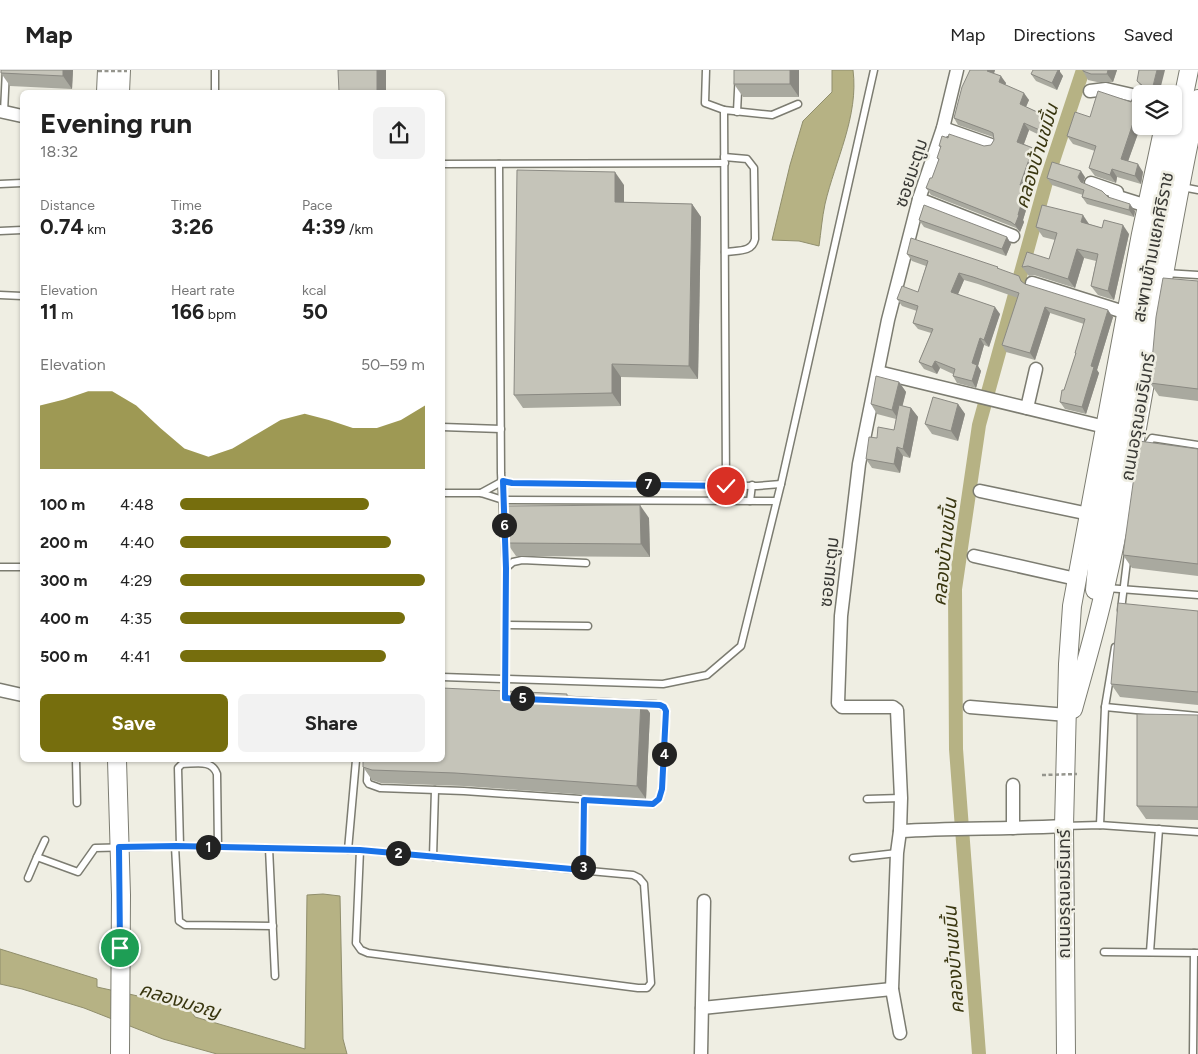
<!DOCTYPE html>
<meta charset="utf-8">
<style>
:root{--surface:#fff;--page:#f2f2f2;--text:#222;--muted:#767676;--line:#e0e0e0;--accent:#766e0d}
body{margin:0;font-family:Figtree,"Noto Sans Thai",sans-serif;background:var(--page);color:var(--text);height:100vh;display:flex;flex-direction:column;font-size:19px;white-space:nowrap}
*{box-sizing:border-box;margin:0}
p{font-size:16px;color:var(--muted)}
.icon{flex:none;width:28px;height:28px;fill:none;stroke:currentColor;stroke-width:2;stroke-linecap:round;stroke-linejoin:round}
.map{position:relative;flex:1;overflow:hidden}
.side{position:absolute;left:20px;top:20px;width:425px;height:672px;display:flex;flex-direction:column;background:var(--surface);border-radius:8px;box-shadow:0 1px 4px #0004}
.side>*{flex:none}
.tools{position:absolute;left:1132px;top:15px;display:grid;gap:10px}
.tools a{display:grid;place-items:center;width:50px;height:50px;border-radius:8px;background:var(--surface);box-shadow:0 1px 4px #0004;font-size:25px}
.pin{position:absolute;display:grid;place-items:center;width:42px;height:42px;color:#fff;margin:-21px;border:2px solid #fff;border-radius:50%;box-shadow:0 1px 5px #0007}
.km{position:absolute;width:25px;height:25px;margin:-12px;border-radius:50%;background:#222;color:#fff;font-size:14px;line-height:25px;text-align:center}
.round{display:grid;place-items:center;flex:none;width:52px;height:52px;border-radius:8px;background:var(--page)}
.head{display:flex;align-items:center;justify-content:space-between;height:85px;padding:0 20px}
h1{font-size:28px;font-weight:700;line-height:38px}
.metrics{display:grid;grid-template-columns:repeat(3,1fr);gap:8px;height:85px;padding:5px 20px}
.metrics div{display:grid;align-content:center}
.metrics b{font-size:21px;font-weight:700}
.metrics small{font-size:14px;font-weight:400}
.metrics p{font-size:14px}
.chart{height:140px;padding:10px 20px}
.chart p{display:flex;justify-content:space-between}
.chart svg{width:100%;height:90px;margin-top:5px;fill:var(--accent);opacity:.7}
.primary-button{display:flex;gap:10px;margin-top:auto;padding:10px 20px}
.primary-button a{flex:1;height:58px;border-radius:8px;background:var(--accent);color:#fff;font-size:20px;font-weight:700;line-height:58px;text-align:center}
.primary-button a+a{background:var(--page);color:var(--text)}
ul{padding:0 20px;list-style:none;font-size:16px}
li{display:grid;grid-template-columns:80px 60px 1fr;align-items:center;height:38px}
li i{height:12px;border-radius:6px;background:var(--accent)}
header{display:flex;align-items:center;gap:30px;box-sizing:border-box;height:70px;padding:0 25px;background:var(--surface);border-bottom:1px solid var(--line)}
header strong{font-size:24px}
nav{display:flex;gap:28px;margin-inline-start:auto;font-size:18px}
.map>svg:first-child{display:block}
</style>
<header>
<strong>Map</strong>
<nav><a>Map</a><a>Directions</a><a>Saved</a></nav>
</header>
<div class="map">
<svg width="1198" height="984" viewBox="0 0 1198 984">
<rect width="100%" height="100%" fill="#efeee3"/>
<!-- water -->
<g fill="#b6b284" stroke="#908e6c">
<path d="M 832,0 L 853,0 C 859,46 835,91 825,134 C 822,148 821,162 819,176 L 799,171 L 772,170 L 790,95 L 803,51 L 832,22 Z"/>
<polygon points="323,824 340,826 343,969 347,984 217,984 163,969 84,938 22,919 0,914 0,879 97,909 97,917 147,928 191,941 195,947 305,979 307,825"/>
</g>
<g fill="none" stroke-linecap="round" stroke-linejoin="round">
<!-- canal -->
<polyline stroke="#b6b284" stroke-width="14" points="979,984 956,679 955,519 979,355 1046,112 1083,0"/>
<defs>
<g id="service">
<polyline points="706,0 705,33 724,40"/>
<polyline points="215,21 215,0"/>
<polyline points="4,42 6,0"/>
<polyline points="737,42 739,0"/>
<path d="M 724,87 L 747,89 L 754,98 L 755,169 C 752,183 737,180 725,182"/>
<polyline points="442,94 725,93"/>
<polyline points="499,94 501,403 506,498"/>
<polyline points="0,114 22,113"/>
<polyline points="1182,117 1198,120"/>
<polyline points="0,161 22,160"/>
<polyline points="1165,203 1198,205"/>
<polyline points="0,225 22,226"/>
<polyline points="442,357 501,359"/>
<polyline points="1144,380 1152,368 1198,375"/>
<polyline points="726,416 724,40 772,45 798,34"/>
<polyline points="442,423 481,423 503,430 776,431"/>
<polyline points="481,423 503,411 512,413 757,416 781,414"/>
<polyline points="750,431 752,415"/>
<polyline points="0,497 22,497"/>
<polyline points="1107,518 1198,525"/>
<polyline points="1121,540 1128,483"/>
<polyline points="506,555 588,556"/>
<polyline points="442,607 663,614 707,605 741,576 781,414 874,0"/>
<polyline points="505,628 506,498 513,492 522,490 586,493"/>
<polyline points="1105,637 1198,646"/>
<polyline points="76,690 77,733"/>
<path d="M 368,690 L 367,711 L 369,714 L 380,718 L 464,721 L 653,734 L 659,729 L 662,719 L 666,641 C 661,631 646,634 636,634"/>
<polyline points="867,729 901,728"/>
<polyline points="1100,755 1105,637 1115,577"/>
<polyline points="1064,756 1100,755 1198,762"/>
<polyline points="45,770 37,787 78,802 95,778 175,776 360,780 633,805 639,808 644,814 651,913 647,918 638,918 368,883 361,880 356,873 360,780"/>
<polyline points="175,776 179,851 185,855 273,856"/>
<path d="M 180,776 L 178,698 L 182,694 C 195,694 212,689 217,704 L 218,777"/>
<polyline points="269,778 275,906"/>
<polyline points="348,780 356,690"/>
<polyline points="433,787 435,720"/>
<polyline points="853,788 897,783"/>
<polyline points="583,800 584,730"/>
<polyline points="28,808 37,787"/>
<polyline points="1104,882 1198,883"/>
<polyline points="1150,882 1159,759"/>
<polyline points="1193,984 1194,883"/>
</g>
<g id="minor">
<polyline points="1090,21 1106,19 1141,27"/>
<polyline points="0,41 22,46"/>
<polyline points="943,58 991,75"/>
<polyline points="1091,113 1117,122 1115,126 1147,136"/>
<polyline points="919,129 1013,166"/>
<polyline points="1032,213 1127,243"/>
<polyline points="878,302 1105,357"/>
<polyline points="1027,338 1036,299"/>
<polyline points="980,421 1089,444"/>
<polyline points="974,486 1076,509"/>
<polyline points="0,620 22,625"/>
<polyline points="970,637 1067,645"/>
<polyline points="1013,758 1013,715"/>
<path d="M 900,761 C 955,758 1009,759 1064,756"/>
<polyline points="702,938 892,919"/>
<polyline points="900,963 892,919 897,783 900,761 901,728 897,640 893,637 842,637 838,633 841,546 859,394 888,250 919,129 943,58 957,0"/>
<polyline points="701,984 704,831"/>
</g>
<g id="secondary">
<polyline points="106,22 107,0"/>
<polyline points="120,22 121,0"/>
<polyline points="1095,520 1099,473 1150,190 1189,0"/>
<path d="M 1073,639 C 1084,599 1096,559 1105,518 C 1142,356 1162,191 1198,29"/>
<polyline points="117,690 121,825 120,984"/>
<polyline points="1066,984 1064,756 1068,594 1072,536 1141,164 1164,56"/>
</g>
</defs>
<!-- service casing -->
<use href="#service" stroke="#7c7c71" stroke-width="9"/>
<!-- minor casing -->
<use href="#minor" stroke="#7c7c71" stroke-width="15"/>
<!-- secondary casing -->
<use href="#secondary" stroke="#7c7c71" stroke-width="20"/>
<!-- service -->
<use href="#service" stroke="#fff" stroke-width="6"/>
<!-- minor -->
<use href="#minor" stroke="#fff" stroke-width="12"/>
<!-- secondary -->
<use href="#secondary" stroke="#fff" stroke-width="18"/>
<!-- path-bridge -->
<g stroke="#95958d" stroke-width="2.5" stroke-dasharray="4 2.5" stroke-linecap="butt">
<polyline points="98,1 127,1"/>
<polyline points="1042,705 1077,704"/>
</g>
</g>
<!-- wall -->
<g fill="#a9a99f">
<polygon points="1,0 73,0 72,19 10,16 1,3"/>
<polygon points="734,0 799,0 799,27 743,27 734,14"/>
<polygon points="970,0 995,0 994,4 1006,13 1005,15 1029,30 1026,37 1050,48 1055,55 1048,69 1029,60 1024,74 1033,78 1037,84 1026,117 1031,124 1023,150 1024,152 1020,162 1016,158 931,125 926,118 932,108 939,90 937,88 941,78 939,76 948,68 984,76 991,75 994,70 993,67 958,55 954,48"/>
<polygon points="1083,0 1117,0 1113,12 1097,12 1088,10 1083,1"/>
<polygon points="1165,0 1141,24 1141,56 1153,56 1152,61 1140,58 1128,91 1143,102 1141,114 1117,107 1116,113 1095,106 1089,98 1095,81 1073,74 1067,66 1090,47 1131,32 1138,26 1143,21 1143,19 1137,11"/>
<polygon points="1060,2 1063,6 1057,20 1036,11 1031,4"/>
<polygon points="1085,107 1083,113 1108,127 1135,141 1134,147 1087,134 1082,127 1083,125 1052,115 1047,108"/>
<polygon points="624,115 624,132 692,134 701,147 698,309 621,307 621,336 523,338 514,325"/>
<polygon points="919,150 1007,167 1011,174 1006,186 924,157"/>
<polygon points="1089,154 1102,158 1129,164 1114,230 1098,225 1091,216 1096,191 1084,188 1075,218 1034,205 1029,206 1022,197 1049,189 1055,170 1043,167 1036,157"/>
<polygon points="907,184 999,199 1025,214 1113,247 1097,300 1099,303 1086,344 1065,339 1060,332 1076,284 1075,283 1084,254 1050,243 1035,290 1006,282 1002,275 1018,228 978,214 964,210 958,224 1000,244 989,277 984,275 978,296 981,301 976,318 957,313 953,306 953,304 940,298 937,304 924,299 919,292 931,263 918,259 913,253 917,241 902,236 897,229 918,222 926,196 912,191"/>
<polygon points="1198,211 1198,331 1159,326 1150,313"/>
<polygon points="899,312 906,322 902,336 911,338 918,347 910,388 903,386 900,403 872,398 866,389 894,360 896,349 877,344 871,334"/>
<polygon points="958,334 965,344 958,371 932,364 925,354"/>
<polygon points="1198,379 1198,506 1132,498 1123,485"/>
<polygon points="649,448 650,487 516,486 507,473"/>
<polygon points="1198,541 1198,635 1120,627 1111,614"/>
<polygon points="569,626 650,643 646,729 464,716 381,713 372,710 363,697"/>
<polygon points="1198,645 1198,750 1146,749 1137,736"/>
</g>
<!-- shaded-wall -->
<g fill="#8a8982">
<polygon points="63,0 73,0 72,19 63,6"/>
<rect x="377" y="0" width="9" height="22"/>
<polygon points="790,0 799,0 799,27 790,14"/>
<polygon points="988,0 995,0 992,8 987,1"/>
<polygon points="1056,0 1060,0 1060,2 1063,6 1057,20 1052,13"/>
<polygon points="1108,0 1117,0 1113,12 1107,4"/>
<polygon points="1157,0 1165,0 1159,24 1151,24"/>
<polygon points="1001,6 1006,13 1004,19 999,12"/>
<polygon points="1024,23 1029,30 1024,41 1020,34"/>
<polygon points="1050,48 1055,55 1048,69 1044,62"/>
<polygon points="1134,50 1140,58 1126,97 1121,89"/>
<polygon points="1024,53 1029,60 1022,79 1017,72"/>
<polygon points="1149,56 1153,56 1152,61"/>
<polygon points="1033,78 1037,84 1026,117 1031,124 1023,150 1024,152 1020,162 1015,155 1018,145 1020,115"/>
<polygon points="1138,94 1143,102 1141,114 1135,106"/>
<polygon points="1112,99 1117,107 1116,113 1110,105"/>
<polygon points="1081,101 1085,107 1083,114 1081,112 1078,107"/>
<polygon points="615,102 624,115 624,145 615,132"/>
<polygon points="692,134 701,147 698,309 689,296"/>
<polygon points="1130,134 1135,141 1134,147 1129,140"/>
<polygon points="1083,145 1089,154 1087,162 1081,152"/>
<polygon points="1123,155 1129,164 1114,230 1108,221"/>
<polygon points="1007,167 1011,174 1006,186 1002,179"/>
<polygon points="1077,179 1084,188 1075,218 1068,209"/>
<polygon points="959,203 964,210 956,229 951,222"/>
<polygon points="995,237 1000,244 989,277 984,270"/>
<polygon points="1045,237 1050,243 1035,290 1030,283"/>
<polygon points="1108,240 1113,247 1097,300 1099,303 1086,344 1082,337 1091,296"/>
<polygon points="980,268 984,275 978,296 981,301 976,318 972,311 972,293"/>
<polygon points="935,291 940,298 937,304 932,297"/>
<polygon points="612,294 621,307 621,336 612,323"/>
<polygon points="899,312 906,322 899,350 892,340"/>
<polygon points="958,334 965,344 958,371 951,361"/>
<polygon points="911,338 918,347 910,388 903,379"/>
<polygon points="897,377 903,386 900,403 894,394"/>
<polygon points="640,435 649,448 650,487 641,474"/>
<polygon points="641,630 650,643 646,729 637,716"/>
</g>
<!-- building -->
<g fill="#c5c4b9" stroke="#8a8982">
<polygon points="1,0 63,0 63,6 1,3"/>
<polygon points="338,0 377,0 377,22 339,22"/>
<rect x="734" y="0" width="56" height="14"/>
<polygon points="970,0 988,0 987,1 1001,6 999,12 1024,23 1020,34 1050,48 1044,62 1024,53 1017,72 1033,78 1020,115 1026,117 1018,145 1019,145 1015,155 1011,152 926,118 930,108 932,108 939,89 937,88 941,76 939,76 942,66 948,68 949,64 984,76 991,75 994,70 993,63 989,61 954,48 962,17"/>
<polygon points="1033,0 1058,0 1052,13 1031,4"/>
<polygon points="1083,0 1108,0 1107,4 1091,4 1083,1"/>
<polygon points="1139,0 1157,0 1151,24 1141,24 1141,52 1134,50 1121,89 1138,94 1135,106 1112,99 1110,105 1089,98 1096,76 1067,66 1075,42 1090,47 1098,21 1131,32 1133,27 1138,26 1143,21 1143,16 1137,11"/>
<polygon points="1052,92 1081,101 1078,107 1081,112 1102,121 1108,127 1130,134 1129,140 1082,127 1084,120 1047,108"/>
<polygon points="517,100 615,102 615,132 692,134 689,296 612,294 612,323 514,325"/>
<polygon points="924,135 1007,167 1002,179 919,150"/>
<polygon points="1042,135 1083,145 1081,152 1102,158 1104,150 1123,155 1108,221 1091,216 1098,184 1077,179 1068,209 1028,196 1022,197 1027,182 1049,189 1057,163 1036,157"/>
<polygon points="911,168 998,197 997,198 1019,206 1021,211 1025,214 1108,240 1091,296 1094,297 1082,337 1060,332 1062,320 1064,320 1076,283 1075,283 1085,249 1045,237 1030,283 1002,275 1019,223 973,207 959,203 951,222 995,237 984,270 980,268 972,293 977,295 972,311 953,306 955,299 935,291 932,297 919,292 933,259 913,253 918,236 897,229 902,216 918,222 928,191 907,184"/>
<polygon points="1163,208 1198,211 1198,319 1150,313 1156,247"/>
<polygon points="876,306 899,312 892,340 871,334"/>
<polygon points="933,327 958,334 951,361 925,354"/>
<polygon points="899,335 911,338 903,379 897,377 894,394 866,389 869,367 877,368 878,357 894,360"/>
<polygon points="1139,371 1198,379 1198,494 1123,485"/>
<polygon points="640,435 641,474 507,473 507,436"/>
<polygon points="1118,533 1198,541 1198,622 1111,614"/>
<polygon points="442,618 567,624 567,626 641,630 637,716 455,703 372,700 363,697 363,690 442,690"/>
<polygon points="1137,644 1198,645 1198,737 1137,736"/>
</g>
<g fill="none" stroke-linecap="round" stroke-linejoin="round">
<defs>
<polyline id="route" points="120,878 119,777 176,776 360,780 583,800 584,730 653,734 659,729 662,719 666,641 664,637 660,635 505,628 506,498 503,411 512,413 726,416"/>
</defs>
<!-- route casing -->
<use href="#route" stroke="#fff" stroke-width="10"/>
<!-- route -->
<use href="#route" stroke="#1a73e8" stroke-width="6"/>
</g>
<g text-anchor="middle" stroke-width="5" stroke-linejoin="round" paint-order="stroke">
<!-- street labels -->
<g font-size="18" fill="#393935" stroke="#efeee3">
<text transform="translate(911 103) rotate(-72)" y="6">ซอยมะตูม</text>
<text transform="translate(1153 177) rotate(-79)" y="6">สะพานข้ามแยกศิริราช</text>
<text transform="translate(1138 347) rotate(-80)" y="6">ถนนอรุณอมรินทร์</text>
<text transform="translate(829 502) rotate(-84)" y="6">ซอยมะตูม</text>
<text transform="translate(1064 824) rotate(-90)" y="6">ถนนอรุณอมรินทร์</text>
</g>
<!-- water labels -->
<g font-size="19" font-style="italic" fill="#393610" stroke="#efeee3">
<text transform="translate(1036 86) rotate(-73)" y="7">คลองบ้านขมิ้น</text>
<text transform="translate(944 482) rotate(-84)" y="7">คลองบ้านขมิ้น</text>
<text transform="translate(953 890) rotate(-94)" y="7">คลองบ้านขมิ้น</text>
<text transform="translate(180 930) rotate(17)" y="7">คลองมอญ</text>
</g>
</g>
</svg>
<div class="tools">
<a><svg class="icon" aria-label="layers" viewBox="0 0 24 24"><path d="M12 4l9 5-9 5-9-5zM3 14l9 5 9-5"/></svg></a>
</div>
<div class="pin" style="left:120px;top:878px;background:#1e9e55"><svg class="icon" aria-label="arrive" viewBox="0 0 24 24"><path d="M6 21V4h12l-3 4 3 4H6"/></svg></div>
<div class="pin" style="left:726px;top:416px;background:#d93025"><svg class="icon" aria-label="check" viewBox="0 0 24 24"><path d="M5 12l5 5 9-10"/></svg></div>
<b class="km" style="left:208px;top:777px">1</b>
<b class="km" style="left:398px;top:783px">2</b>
<b class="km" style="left:583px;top:797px">3</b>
<b class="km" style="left:664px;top:684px">4</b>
<b class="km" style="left:522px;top:628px">5</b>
<b class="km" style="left:504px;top:455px">6</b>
<b class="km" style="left:648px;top:414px">7</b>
<section class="side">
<div class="head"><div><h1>Evening run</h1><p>18:32</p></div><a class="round"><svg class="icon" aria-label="share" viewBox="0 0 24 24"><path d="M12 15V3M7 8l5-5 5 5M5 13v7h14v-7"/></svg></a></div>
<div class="metrics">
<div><p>Distance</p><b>0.74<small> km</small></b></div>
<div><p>Time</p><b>3:26</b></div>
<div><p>Pace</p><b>4:39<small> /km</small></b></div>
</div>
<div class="metrics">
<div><p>Elevation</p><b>11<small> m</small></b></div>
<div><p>Heart rate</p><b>166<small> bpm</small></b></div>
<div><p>kcal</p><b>50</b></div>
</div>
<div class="chart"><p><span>Elevation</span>50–59 m</p>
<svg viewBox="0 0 160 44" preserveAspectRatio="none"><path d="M0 44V13L10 10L20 6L30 6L40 13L50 24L60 34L70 38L80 34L90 27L100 20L110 17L120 20L130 24L140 24L150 20L160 13V44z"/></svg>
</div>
<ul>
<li><b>100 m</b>4:48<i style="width:77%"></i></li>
<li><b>200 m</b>4:40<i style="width:86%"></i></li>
<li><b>300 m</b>4:29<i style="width:100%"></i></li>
<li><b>400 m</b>4:35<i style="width:92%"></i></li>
<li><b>500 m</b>4:41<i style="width:84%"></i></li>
</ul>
<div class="primary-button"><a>Save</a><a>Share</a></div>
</section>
</div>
